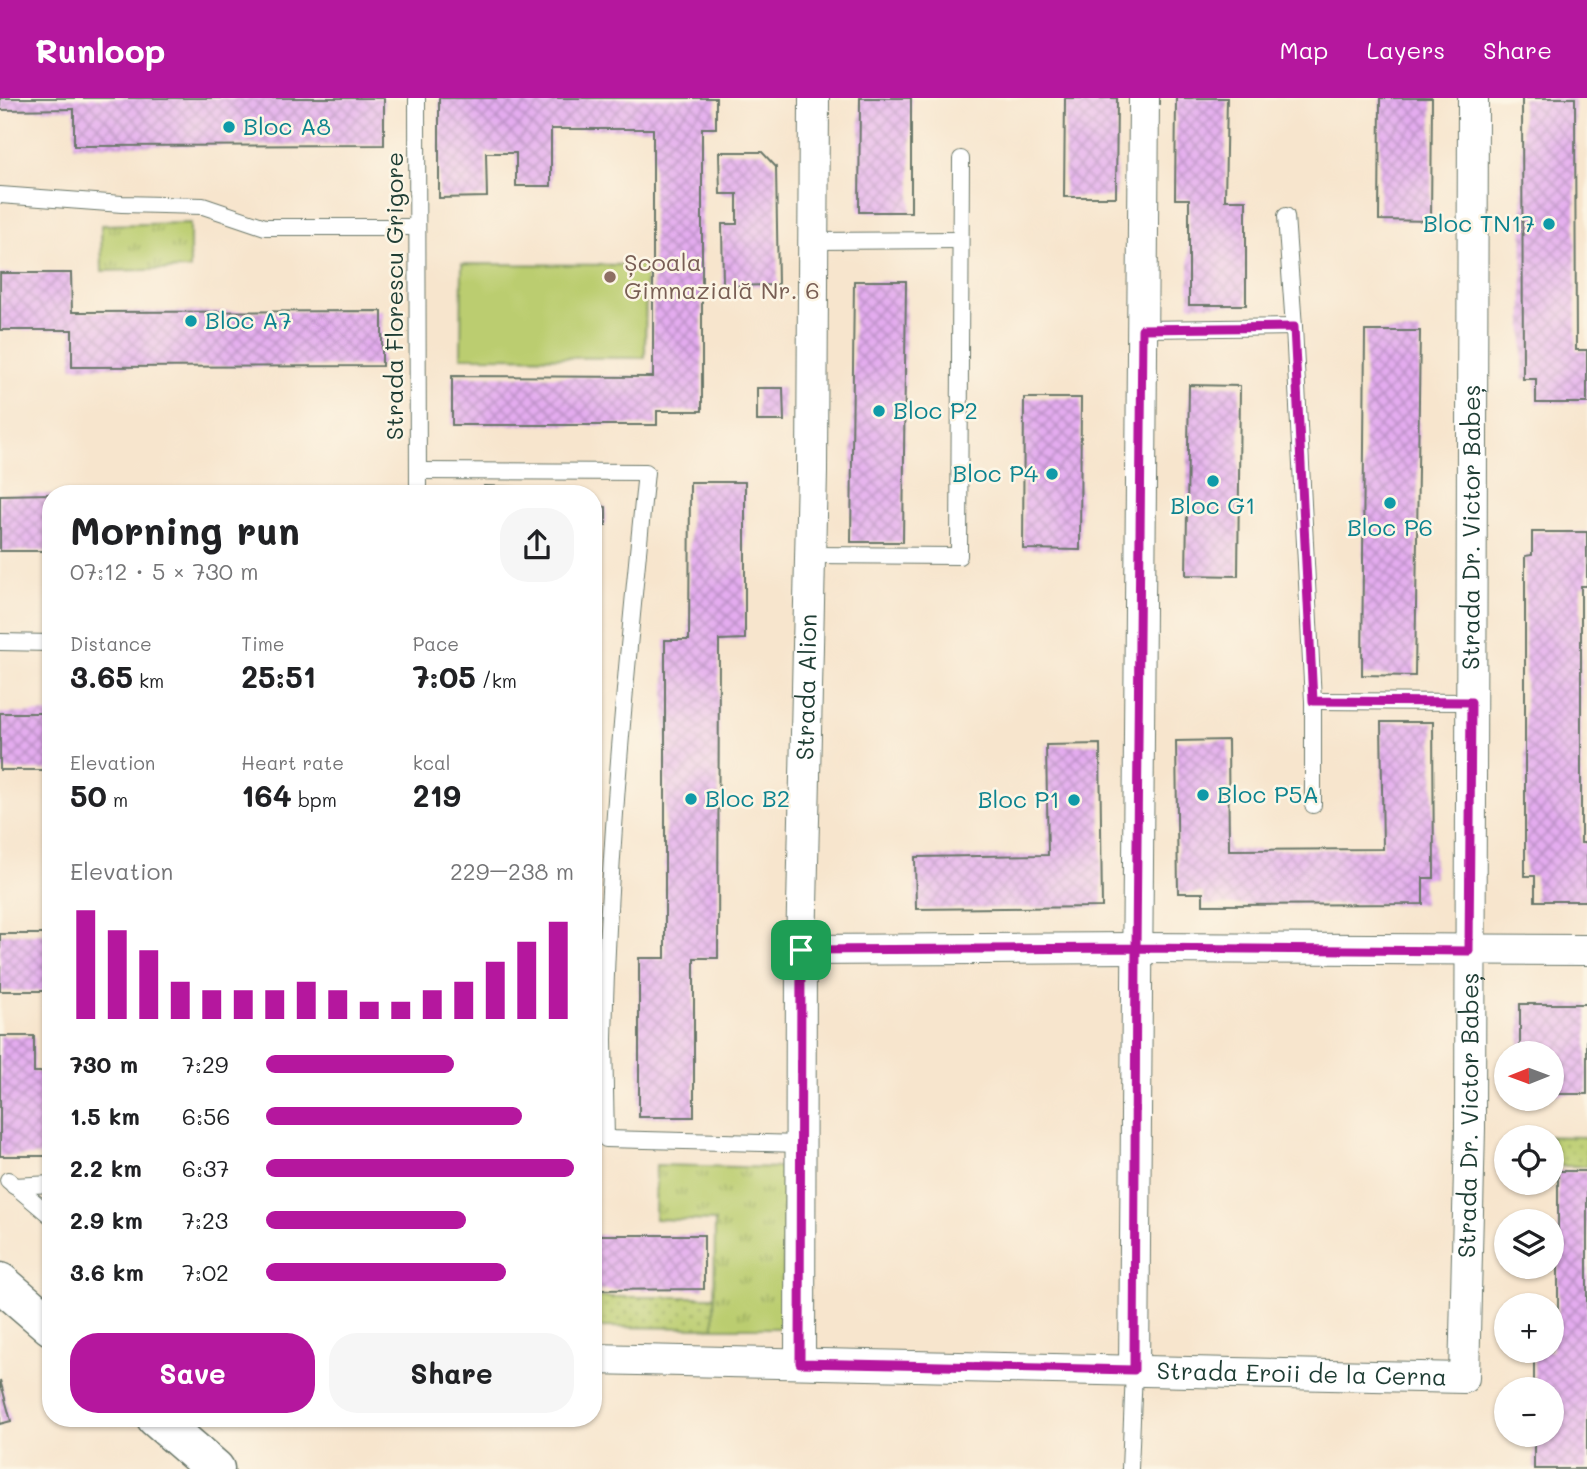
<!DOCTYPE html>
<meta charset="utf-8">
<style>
:root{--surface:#fff;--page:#f6f6f6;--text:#202124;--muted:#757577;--accent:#b5179e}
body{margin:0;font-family:Mali,sans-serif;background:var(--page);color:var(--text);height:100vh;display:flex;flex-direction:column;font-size:26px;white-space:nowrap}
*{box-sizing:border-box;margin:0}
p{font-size:23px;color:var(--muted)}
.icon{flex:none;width:38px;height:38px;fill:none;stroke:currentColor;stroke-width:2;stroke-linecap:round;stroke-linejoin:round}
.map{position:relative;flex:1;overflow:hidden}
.side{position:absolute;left:42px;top:387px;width:560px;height:942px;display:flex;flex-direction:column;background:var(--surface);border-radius:28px;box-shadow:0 2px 5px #0004}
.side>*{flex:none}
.needle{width:46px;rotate:269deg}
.fabs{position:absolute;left:1494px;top:943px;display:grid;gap:14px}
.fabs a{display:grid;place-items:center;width:70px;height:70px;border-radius:50%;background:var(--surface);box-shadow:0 2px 5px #0004;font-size:35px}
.pin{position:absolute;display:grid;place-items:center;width:60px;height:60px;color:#fff;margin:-30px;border-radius:14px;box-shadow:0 4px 10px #0006}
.round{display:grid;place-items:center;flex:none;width:74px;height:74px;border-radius:28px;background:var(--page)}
.head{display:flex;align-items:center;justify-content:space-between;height:119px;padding:0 28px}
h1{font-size:38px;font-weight:800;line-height:52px}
.figures{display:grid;grid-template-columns:repeat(3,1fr);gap:10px;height:119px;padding:7px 28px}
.figures div{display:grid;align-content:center}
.figures b{font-size:30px;font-weight:800}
.figures small{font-size:19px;font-weight:400}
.figures p{font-size:19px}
.chart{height:196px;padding:14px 28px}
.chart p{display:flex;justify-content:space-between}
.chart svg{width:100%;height:126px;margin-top:7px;stroke:var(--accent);stroke-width:6}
.button{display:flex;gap:14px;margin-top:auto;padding:14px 28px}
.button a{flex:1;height:80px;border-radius:28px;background:var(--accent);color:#fff;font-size:28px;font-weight:800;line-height:80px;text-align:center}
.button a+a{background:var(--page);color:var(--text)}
ul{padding:0 28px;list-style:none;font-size:23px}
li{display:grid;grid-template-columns:112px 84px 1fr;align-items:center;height:52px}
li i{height:18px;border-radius:9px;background:var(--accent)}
header{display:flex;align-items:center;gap:42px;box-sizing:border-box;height:98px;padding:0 35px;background:var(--accent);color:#fff}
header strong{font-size:33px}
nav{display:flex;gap:38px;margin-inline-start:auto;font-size:24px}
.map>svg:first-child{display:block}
</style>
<header>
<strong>Runloop</strong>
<nav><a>Map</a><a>Layers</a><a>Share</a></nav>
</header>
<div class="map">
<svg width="1587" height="1371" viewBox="0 0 1587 1371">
<defs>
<pattern id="grass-dots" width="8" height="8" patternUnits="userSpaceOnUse" patternTransform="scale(1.75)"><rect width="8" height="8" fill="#bbcd70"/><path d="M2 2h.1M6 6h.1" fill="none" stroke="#97a85d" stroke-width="1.8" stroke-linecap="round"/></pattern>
<pattern id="park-tufts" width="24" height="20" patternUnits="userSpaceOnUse" patternTransform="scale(1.75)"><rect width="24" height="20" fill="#bbcd70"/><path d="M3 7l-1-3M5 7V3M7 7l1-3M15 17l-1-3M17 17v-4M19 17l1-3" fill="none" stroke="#97a85d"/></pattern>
<pattern id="building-cross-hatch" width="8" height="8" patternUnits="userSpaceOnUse" patternTransform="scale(1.75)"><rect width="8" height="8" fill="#e4acef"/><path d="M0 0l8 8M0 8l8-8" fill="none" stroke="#b88dc2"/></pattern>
</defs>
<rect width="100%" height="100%" fill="#fcf5e5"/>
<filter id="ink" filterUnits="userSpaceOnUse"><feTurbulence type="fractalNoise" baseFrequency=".0143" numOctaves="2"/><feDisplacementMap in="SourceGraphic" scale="14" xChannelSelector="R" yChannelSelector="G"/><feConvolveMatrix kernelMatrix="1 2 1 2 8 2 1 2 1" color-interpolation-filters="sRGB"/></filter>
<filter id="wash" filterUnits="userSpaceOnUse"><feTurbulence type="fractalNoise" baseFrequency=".00686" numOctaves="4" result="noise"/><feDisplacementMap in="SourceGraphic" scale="28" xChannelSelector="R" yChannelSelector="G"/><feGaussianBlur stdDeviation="1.57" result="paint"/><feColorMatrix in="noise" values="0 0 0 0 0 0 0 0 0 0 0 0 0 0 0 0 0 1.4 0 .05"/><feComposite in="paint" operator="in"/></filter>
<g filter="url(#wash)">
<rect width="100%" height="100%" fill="#f7e5cd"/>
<!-- grass -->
<g fill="url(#grass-dots)" stroke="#6d8552" stroke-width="2">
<polygon points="1526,1038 1587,1039 1587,1068 1552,1068 1552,1040"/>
<polygon points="593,1199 714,1199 714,1230 593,1229"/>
</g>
<!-- park -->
<g fill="url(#park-tufts)" stroke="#6d8552" stroke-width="2">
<polygon points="190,125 190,171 102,173 101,127"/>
<polygon points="656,1067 784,1070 783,1230 714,1230 715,1123 655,1121"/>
</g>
<!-- pitch -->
<polygon fill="#bbcd70" stroke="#6d8552" stroke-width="2" points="462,166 646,167 645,260 461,259"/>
<g id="blocks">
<!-- building -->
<g fill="url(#building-cross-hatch)">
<polygon points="0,0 384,0 384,47 74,48 74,11 0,12"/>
<polygon points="439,0 716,0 716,30 702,30 702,313 657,313 657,327 452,327 452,278 653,279 653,31 551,31 551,88 516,88 516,55 486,55 487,99 439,100"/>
<polygon points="860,0 911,0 911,114 859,114"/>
<polygon points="1065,0 1117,0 1116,99 1064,99"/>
<polygon points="1176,0 1227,0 1225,102 1246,102 1246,207 1189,207 1189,101 1175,101"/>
<polygon points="1380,0 1432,0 1431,123 1379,122"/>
<polygon points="1522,0 1575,0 1576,252 1587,252 1587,305 1536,305 1536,281 1523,281"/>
<polygon points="719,54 762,54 776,69 778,187 723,188 722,126 737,126 737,96 720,96"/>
<polygon points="0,175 71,175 72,214 382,213 382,268 72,269 72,232 0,232"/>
<polygon points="854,183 906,183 903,444 851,444"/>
<polygon points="1365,233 1420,233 1415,578 1362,577"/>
<polygon points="1189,287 1240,288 1238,478 1186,477"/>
<polygon points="757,290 783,290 784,323 757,323"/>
<polygon points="1024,300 1081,300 1080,452 1023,451"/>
<polygon points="690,384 745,384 745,541 719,542 718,860 694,860 694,1019 639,1019 639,860 665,860 665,542 689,542"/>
<polygon points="484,388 517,389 517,396 484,396"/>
<polygon points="51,396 51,453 0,453 0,397"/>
<polygon points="593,405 600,405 600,408 606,409 606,427 599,427 598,455 593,455"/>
<polygon points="1532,434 1587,434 1587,488 1581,488 1581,745 1587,745 1587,803 1535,803 1535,778 1525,778 1525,458 1532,457"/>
<rect x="0" y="615" width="51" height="57"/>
<polygon points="1381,624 1433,624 1434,780 1423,780 1423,806 1203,807 1203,795 1178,795 1176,643 1228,642 1229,752 1383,751"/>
<polygon points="1100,646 1102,809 916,811 915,759 1048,757 1046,647"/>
<rect x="0" y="836" width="51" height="57"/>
<polygon points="1520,906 1587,906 1587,996 1552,996 1552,956 1520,956"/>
<polygon points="0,938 34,938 34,974 51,974 49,1058 0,1058"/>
<polygon points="1558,1073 1587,1073 1587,1371 1534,1371 1534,1337 1552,1337 1552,1292 1534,1292 1534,1253 1552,1253 1552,1231 1558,1231"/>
<polygon points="593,1137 704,1137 704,1191 593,1192"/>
<polygon points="0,1282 11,1323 0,1326"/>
</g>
</g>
</g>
<g filter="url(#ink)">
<use href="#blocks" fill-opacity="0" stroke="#6b786a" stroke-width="2"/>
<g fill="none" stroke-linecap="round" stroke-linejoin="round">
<defs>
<g id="service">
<polyline points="417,0 418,396"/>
<polyline points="0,97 122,106 203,108 265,129 416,129"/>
<polyline points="813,143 960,142"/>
<polyline points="1294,229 1313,603 1313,707"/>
<polyline points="1142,231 1294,229 1286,118"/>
<path d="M 419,373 L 646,374 C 627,563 608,752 604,942"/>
<polyline points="810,457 959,458 961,61"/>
<polyline points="0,544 51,545"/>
<polyline points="1313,603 1471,604"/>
<polyline points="593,941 604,942 606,1041 801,1046"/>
<polyline points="8,1082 51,1118"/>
<polyline points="14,1088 51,1086"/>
<polyline points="1130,1371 1134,1272"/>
</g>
<g id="minor">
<polyline points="801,852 1136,850 1587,852"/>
<path id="s1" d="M 593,1261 L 1464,1280 L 1470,1030 L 1473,0"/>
<path id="s2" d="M 800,1265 L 801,852 L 812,374 L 814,0"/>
<polyline points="1134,1272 1144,0"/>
</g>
<g id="primary">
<polyline points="0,1184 51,1228"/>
<polyline points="156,1320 215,1371"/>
</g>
</defs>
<!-- service casing -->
<use href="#service" stroke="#6b786a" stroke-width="18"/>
<!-- minor casing -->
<use href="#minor" stroke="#6b786a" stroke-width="32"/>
<!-- primary casing -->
<use href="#primary" stroke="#6b786a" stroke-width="41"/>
<!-- service -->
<use href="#service" stroke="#fff" stroke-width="16"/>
<!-- minor -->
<use href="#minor" stroke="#fff" stroke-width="30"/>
<!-- primary -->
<use href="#primary" stroke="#fff" stroke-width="38"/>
</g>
</g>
<g fill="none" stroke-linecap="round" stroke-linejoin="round" filter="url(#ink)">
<defs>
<polyline id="route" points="801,852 800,1265 1134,1272 1136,850 1469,853 1471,604 1313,603 1294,229 1142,231 1136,850 801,852"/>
</defs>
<!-- route casing -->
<use href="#route" stroke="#fff" stroke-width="14"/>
<!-- route -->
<use href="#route" stroke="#b5179e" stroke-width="9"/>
</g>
<!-- markers -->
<g fill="#0f9aa8" stroke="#fcf5e5" stroke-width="2.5">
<circle cx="229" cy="29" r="7"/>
<circle cx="1549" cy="126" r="7"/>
<circle cx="191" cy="223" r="7"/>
<circle cx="879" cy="313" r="7"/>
<circle cx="1052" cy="376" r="7"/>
<circle cx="1213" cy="383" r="7"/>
<circle cx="1390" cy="405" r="7"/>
<circle cx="1203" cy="697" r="7"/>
<circle cx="691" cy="701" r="7"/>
<circle cx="1074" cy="702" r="7"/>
</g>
<circle fill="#8d6e63" stroke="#fcf5e5" stroke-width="2.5" cx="610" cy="179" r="7"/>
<g text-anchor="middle" stroke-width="5" stroke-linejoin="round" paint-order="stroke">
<!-- culture labels -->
<g font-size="24" fill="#0d838f" stroke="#fcf5e5" text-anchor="start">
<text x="243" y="37">Bloc A8</text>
<text x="1535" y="134" text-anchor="end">Bloc TN17</text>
<text x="205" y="231">Bloc A7</text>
<text x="893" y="321">Bloc P2</text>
<text x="1038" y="384" text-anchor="end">Bloc P4</text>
<text x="1213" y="416" text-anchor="middle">Bloc G1</text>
<text x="1390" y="438" text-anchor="middle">Bloc P6</text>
<text x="1217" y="705">Bloc P5A</text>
<text x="705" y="709">Bloc B2</text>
<text x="1060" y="710" text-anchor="end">Bloc P1</text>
</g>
<!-- education labels -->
<g font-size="24" fill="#785e54" stroke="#fcf5e5" text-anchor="start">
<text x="624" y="173">Școala<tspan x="624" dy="28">Gimnazială Nr. 6</tspan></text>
</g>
<!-- street labels -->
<g font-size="24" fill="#1f3d34" stroke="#fcf5e5">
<text transform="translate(395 198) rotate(-90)" y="8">Strada Florescu Grigore</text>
<text dy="8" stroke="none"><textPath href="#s1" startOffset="1722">Strada Dr. Victor Babeș</textPath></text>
<text dy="8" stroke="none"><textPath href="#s2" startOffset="676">Strada Alion</textPath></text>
<text dy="8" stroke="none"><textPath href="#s1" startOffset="1134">Strada Dr. Victor Babeș</textPath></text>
<text dy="8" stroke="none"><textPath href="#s1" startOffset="709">Strada Eroii de la Cerna</textPath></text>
</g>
</g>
</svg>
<div class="fabs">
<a><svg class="needle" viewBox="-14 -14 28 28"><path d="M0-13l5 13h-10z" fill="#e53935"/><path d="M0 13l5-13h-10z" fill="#757577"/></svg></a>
<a><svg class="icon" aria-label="locate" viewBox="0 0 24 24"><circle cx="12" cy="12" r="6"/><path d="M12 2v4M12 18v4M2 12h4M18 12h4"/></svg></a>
<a><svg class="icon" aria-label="layers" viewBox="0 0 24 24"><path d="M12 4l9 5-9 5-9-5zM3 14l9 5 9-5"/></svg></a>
<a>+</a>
<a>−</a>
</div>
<div class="pin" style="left:801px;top:852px;background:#1e9e55"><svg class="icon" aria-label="arrive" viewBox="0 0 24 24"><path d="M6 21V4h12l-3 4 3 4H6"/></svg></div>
<section class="side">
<div class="head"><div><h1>Morning run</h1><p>07:12 · 5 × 730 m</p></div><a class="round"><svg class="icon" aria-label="share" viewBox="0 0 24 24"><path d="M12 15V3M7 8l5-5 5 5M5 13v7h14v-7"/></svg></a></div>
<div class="figures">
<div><p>Distance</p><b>3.65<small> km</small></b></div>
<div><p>Time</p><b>25:51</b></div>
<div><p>Pace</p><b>7:05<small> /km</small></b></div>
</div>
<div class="figures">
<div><p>Elevation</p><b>50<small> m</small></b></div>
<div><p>Heart rate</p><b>164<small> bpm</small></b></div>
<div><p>kcal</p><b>219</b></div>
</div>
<div class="chart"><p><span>Elevation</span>229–238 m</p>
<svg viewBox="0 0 160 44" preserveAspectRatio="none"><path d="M5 44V6M15 44V13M25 44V20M35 44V31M45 44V34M55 44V34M65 44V34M75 44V31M85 44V34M95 44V38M105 44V38M115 44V34M125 44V31M135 44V24M145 44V17M155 44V10"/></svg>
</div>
<ul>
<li><b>730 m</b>7:29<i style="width:61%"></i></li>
<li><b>1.5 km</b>6:56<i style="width:83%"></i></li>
<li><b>2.2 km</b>6:37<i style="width:100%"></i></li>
<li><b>2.9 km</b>7:23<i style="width:65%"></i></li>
<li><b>3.6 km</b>7:02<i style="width:78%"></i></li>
</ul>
<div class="button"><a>Save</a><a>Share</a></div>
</section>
</div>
